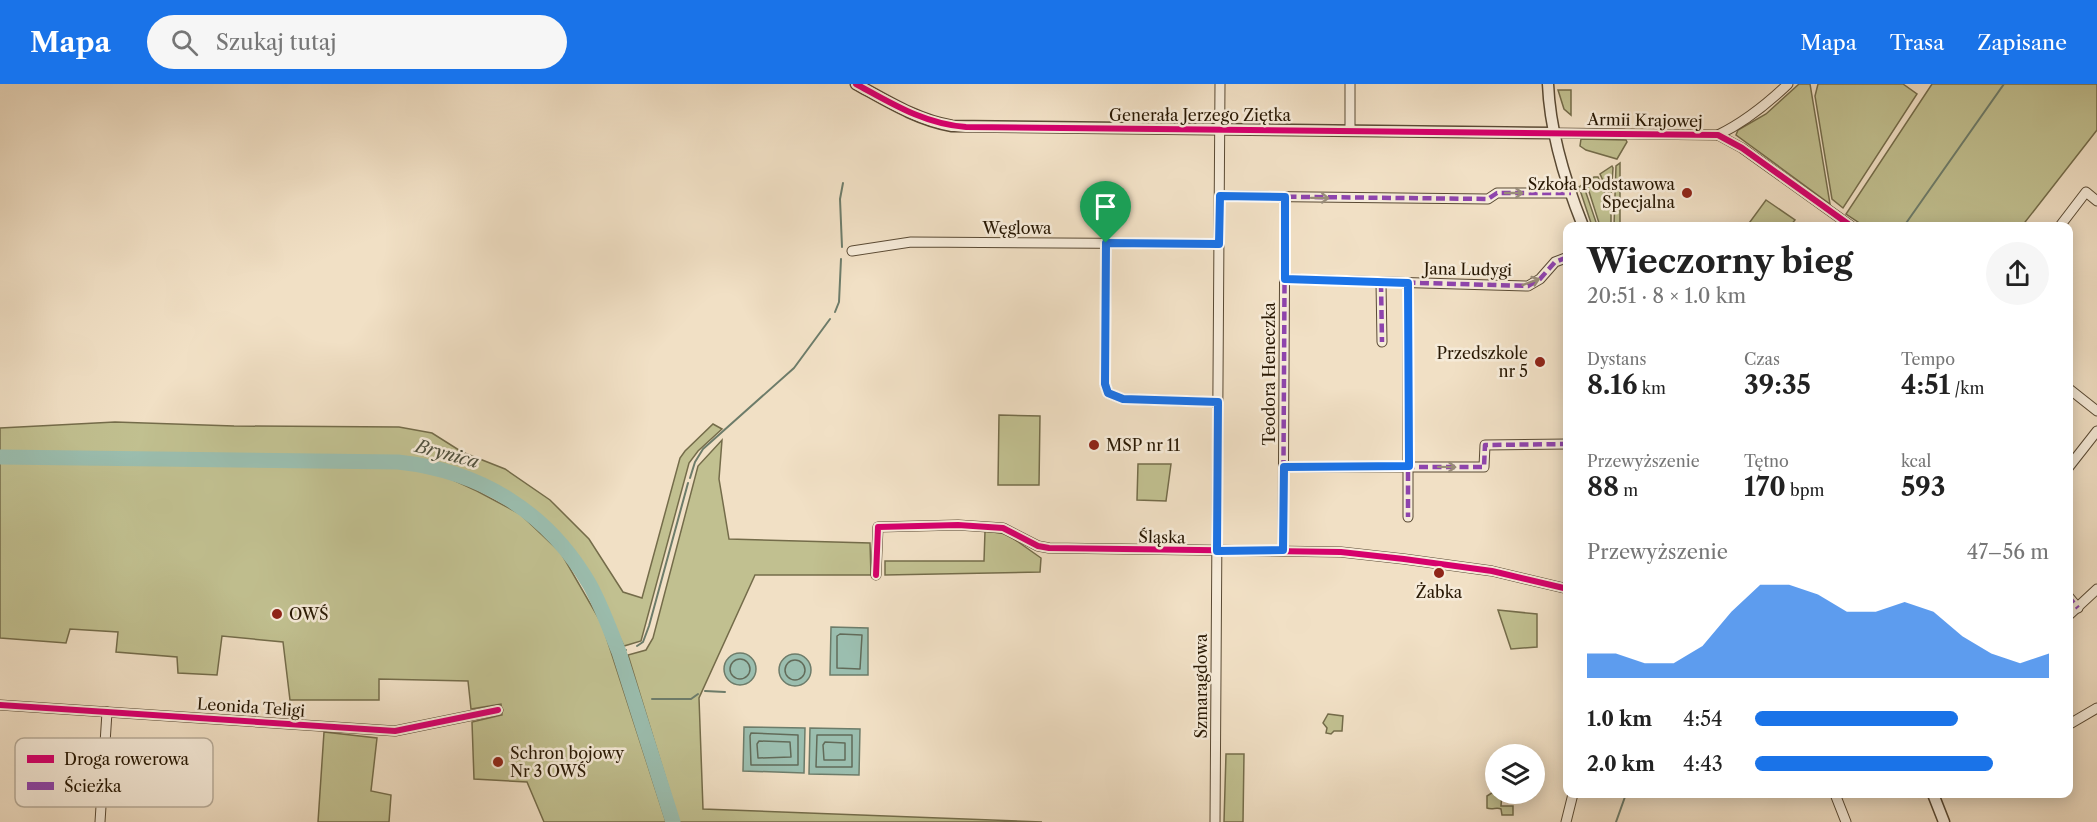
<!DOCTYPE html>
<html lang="pl">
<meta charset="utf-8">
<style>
:root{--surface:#fff;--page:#f6f6f6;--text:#222;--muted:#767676;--accent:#1a73e8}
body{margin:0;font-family:"Libre Caslon Text",serif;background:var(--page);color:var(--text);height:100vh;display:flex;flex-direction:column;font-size:22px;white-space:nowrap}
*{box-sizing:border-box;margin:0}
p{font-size:20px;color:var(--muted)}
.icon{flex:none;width:33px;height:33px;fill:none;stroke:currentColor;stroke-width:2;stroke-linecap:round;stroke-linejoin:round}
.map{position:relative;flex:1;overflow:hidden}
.panel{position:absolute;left:1563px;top:138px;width:510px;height:576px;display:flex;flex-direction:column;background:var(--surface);border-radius:12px;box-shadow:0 3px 15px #0003}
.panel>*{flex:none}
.controls{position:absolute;left:1485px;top:660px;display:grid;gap:12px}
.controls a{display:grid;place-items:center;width:60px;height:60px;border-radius:50%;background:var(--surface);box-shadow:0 3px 15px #0003;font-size:30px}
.pin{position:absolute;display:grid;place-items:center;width:51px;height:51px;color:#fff;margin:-62px -26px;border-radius:50% 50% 50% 0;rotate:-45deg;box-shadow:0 0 6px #0007}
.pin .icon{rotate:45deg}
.round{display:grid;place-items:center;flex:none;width:63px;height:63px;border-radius:32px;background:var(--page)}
.headline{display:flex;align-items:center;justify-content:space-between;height:102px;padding:0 24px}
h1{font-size:33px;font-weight:800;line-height:45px}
.stats{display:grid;grid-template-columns:repeat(3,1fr);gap:9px;height:102px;padding:6px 24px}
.stats div{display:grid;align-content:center}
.stats b{font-size:26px;font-weight:800}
.stats small{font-size:16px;font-weight:400}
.stats p{font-size:16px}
.chart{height:168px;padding:12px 24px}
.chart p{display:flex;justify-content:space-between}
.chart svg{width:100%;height:108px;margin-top:6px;fill:var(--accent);opacity:.7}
ul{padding:0 24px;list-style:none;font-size:20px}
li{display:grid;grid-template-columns:96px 72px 1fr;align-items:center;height:45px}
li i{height:15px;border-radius:8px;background:var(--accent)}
header{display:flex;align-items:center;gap:36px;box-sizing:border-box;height:84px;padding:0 30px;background:var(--accent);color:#fff}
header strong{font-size:28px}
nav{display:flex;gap:33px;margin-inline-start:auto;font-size:21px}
.search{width:420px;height:54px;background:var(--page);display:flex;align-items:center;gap:15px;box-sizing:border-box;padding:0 21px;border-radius:33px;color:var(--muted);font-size:22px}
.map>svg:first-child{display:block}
</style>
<header>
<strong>Mapa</strong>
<div class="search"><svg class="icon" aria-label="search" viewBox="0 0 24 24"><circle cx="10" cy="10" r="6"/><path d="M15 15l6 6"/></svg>Szukaj tutaj</div>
<nav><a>Mapa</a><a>Trasa</a><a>Zapisane</a></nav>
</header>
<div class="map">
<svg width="2097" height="738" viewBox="0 0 2097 738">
<rect width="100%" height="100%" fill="#f1e0c5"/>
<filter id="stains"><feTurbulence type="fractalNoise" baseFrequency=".00333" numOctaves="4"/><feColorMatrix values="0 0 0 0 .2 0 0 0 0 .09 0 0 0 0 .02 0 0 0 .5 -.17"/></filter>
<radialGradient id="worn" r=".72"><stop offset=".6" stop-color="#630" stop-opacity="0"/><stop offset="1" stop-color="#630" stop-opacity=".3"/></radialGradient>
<!-- green -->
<g fill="#c1c090" stroke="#746c4a" stroke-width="1.5">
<polygon points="1799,0 1810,0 1830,120 1736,51 1738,46 1766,30"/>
<polygon points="1818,0 1903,0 1917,10 1843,124 1832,115 1815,12"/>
<polygon points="1932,0 2097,0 2097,46 2022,142 1864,142 1846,130"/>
<polygon points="1558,6 1571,6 1571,31 1564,25"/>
<polygon points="1581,55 1626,56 1627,58 1617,75 1586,66 1580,62"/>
<polygon points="1620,79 1620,142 1614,142 1616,82"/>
<polygon points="1612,82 1613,84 1611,114 1600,90"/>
<polygon points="1594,93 1598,93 1611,124 1611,142 1601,142 1599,139 1586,98"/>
<polygon points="1583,100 1597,141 1597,142 1592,142 1579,103"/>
<polygon points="1766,116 1795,136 1790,142 1747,142"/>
<polygon points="999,331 1040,332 1039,401 998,401"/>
<polygon points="115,338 234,342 399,343 432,349 462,368 505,385 550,416 589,455 623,508 642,514 680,374 685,367 713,340 722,345 698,367 689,379 641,557 624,562 591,496 576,473 539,432 493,401 436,379 389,372 0,369 0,344"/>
<polygon points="722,356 719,395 729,455 870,459 871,491 755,491 699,614 703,725 1042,738 679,738 628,571 646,566 653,554 698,382"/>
<polygon points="0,378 404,384 438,389 477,407 520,430 561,469 602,540 666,738 544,738 527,698 474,695 472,638 502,631 501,620 471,625 468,597 379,595 379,616 290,616 283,558 222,552 217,591 178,589 177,573 116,568 118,548 70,545 66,559 0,554"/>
<polygon points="1138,380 1171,380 1166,417 1137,416"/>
<polygon points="985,447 1007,450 1041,474 1040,488 885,491 885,477 984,477"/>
<polygon points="1498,526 1537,530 1537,563 1511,565"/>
<polygon points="1328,630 1343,632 1342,647 1334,647 1331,650 1326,649 1327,644 1323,639"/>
<polygon points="324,648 377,654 371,707 391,711 389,738 318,738"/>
<polygon points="1226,670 1244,670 1243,738 1224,738"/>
<path d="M 1495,707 L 1496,710 L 1502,710 L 1501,722 L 1513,722 L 1513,731 L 1502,731 L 1501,725 C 1497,723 1492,726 1487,724 L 1487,712 Z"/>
</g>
<!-- water -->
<g fill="#9bbeaf" stroke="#6d7c6a" stroke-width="1.5">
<polygon points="831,543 868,544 868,591 830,591"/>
<circle cx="740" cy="585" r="16"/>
<circle cx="795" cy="586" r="16"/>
<polygon points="744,643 805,644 804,689 743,687"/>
<polygon points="810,644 860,645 859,691 809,690"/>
</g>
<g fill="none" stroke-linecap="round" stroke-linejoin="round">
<!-- shore -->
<g stroke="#626b59" stroke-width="1.5">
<polygon points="840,550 862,551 860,585 837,584 837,552"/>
<circle cx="740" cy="585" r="10"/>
<circle cx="795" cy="586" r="10"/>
<polygon points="751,649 798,651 798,681 751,681 750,652"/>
<polygon points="817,651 852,651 852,683 816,683"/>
<polygon points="759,657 790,658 791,673 758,674 757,660"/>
<polygon points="825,658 845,659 845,676 824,676 823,661"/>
</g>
<!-- stream -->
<g stroke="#6d7c6a" stroke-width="2">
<polyline points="1904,142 2004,0"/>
<polyline points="842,163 840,115 843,99"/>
<polyline points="835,228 839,218 841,175"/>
<polyline points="690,394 695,378 703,365 794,284 830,235"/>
<polyline points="637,562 643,558 649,542 688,399"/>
<polyline points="619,568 626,566"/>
<polyline points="705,607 725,608"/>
<polyline points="652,615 691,615 698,610"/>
<polyline points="636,619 641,618"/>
<polyline points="1616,738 1626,710"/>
</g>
<!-- river -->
<path stroke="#9bbeaf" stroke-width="15" d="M 0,373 L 398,378 C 481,387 548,428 590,501 C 602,523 610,546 619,568 L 673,738"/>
<defs>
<g id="minor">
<polyline points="1350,46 1350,0"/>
<polyline points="1553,49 1718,51 1742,64 1851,142"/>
<path d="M 1718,51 C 1745,38 1767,20 1788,0"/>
<polyline points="1220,112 1488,115 1497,109 1571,109"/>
<polyline points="2060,142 2086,108 2097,117"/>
<polyline points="1106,159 1105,300 1108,309 1123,315 1218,318"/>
<polyline points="852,167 911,158 1219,160"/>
<polyline points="1285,195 1528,202 1540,195 1555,178 1568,173"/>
<polyline points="1381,199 1382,258"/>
<polyline points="1408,199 1408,433"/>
<polyline points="2068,304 2097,327"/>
<polyline points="1284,383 1484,383 1485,361 1568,360"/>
<polyline points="2068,384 2097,347"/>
<polyline points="1283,466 1285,113"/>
<polyline points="876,491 878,443 958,441 1003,444 1038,462 1049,464 1341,468 1404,475 1492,487 1568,505"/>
<polyline points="2068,512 2078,524"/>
<polyline points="2068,532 2097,505"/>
<polyline points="0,621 395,647 498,626"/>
<polyline points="2068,641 2097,624"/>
<polyline points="1835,710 1846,738"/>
<polyline points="100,738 107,628"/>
<polyline points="1215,738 1220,0"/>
<polyline points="1566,738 1573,710"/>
</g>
<g id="tertiary">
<path d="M 856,0 C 887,17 917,36 952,42 L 1553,49"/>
<path d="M 1548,0 C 1550,49 1565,97 1583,142"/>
<polyline points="1933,710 1944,738"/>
</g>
</defs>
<!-- minor casing -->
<use href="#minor" stroke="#5a4a34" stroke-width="11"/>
<!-- tertiary casing -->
<use href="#tertiary" stroke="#5a4a34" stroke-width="13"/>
<!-- minor -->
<use href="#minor" stroke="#f6ebd9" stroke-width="9"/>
<!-- tertiary -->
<use href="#tertiary" stroke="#f6ebd9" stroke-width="10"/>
<!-- quiet -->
<g stroke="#8e44ad" stroke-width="4.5" stroke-dasharray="9 4.5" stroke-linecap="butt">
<polyline points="1220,112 1488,115 1497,109 1571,109"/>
<polyline points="1285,195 1528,202 1540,195 1555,178 1568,173"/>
<polyline points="1381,199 1382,258"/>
<polyline points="1408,199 1408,433"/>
<polyline points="1284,383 1484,383 1485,361 1568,360"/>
<polyline points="1283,466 1285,113"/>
<polyline points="2068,512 2078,524"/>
</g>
<defs>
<g id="cycleway">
<path d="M 856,0 C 891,19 924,40 966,43 L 1718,51 L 1742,64 L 1851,142"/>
<polyline points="876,491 878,443 958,441 1003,444 1038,462 1049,464 1341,468 1404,475 1492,487 1568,505"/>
<polyline points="0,621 395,647 498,626"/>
</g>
</defs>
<!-- cycleway casing -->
<use href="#cycleway" stroke="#f6ebd9" stroke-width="10"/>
<!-- cycleway -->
<use href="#cycleway" stroke="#d6006c" stroke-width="6"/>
</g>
<!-- one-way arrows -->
<defs><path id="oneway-shaft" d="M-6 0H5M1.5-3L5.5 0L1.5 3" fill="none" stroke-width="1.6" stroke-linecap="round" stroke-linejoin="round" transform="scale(1.5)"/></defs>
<g stroke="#998c79">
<use href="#oneway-shaft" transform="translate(1514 109)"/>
<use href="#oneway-shaft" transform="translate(1320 114) rotate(1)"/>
<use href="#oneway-shaft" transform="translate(1531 198) rotate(-20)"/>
<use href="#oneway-shaft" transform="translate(1447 383) rotate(1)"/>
</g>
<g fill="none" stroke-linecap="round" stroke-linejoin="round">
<defs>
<polygon id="route" points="1220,112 1285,113 1285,195 1408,199 1409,382 1284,383 1283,466 1217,467 1218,318 1123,315 1108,309 1105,300 1106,159 1219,160"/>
</defs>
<!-- route casing -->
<use href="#route" stroke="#fff" stroke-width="12"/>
<!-- route -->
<use href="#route" stroke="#1a73e8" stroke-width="8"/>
</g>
<!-- markers -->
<g fill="#8f2418" stroke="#f6ebd9" stroke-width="2">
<circle cx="1687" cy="109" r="6"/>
<circle cx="1540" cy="278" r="6"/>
<circle cx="1094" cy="361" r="6"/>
<circle cx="1439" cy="489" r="6"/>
<circle cx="277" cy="530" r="6"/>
<circle cx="498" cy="678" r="6"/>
</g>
<g text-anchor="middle" stroke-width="5" stroke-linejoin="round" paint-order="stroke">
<!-- street labels -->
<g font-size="16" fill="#281803" stroke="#f6ebd9">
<text x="1200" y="37">Generała Jerzego Ziętka</text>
<text transform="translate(1645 36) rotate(1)" y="6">Armii Krajowej</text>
<text x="1017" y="150">Węglowa</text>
<text transform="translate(1468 185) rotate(1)" y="6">Jana Ludygi</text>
<text transform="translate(1269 290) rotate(-90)" y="6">Teodora Heneczka</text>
<text transform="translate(1162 453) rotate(1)" y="6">Śląska</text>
<text transform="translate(1201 602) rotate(-90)" y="6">Szmaragdowa</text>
<text transform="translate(251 623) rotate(4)" y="6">Leonida Teligi</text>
</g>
<!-- poi labels -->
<g font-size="16" fill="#281803" stroke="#f6ebd9" text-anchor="start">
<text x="1675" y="106" text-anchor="end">Szkoła Podstawowa<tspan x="1675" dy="18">Specjalna</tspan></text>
<text x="1528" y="275" text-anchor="end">Przedszkole<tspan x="1528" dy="18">nr 5</tspan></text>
<text x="1106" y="367">MSP nr 11</text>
<text x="1439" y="514" text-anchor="middle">Żabka</text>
<text x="289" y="536">OWŚ</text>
<text x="510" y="675">Schron bojowy<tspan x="510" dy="18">Nr 3 OWŚ</tspan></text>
</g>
<!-- water labels -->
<g font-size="18" font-style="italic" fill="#50523f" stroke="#f6ebd9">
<text transform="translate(447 370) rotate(15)" y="6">Brynica</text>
</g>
</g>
<!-- legend -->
<rect x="15" y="654" width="198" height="69" rx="9" fill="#f6ebd9" stroke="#b8ac99" stroke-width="1.5"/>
<rect x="27" y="671" width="27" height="8" fill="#d6006c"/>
<rect x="27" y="698" width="27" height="8" fill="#8e44ad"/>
<g font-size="16" fill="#281803">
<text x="64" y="681">Droga rowerowa</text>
<text x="64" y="708">Ścieżka</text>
</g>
<rect width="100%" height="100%" filter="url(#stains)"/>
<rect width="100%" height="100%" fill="url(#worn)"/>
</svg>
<div class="controls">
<a><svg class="icon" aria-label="layers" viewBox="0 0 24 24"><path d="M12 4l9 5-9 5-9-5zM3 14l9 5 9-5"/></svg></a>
</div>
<div class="pin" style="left:1106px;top:159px;background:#1e9e55"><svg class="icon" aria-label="arrive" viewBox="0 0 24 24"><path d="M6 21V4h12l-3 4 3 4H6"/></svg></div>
<section class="panel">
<div class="headline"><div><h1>Wieczorny bieg</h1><p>20:51 · 8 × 1.0 km</p></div><a class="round"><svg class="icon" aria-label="share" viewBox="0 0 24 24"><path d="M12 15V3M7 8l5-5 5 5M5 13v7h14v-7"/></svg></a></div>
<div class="stats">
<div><p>Dystans</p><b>8.16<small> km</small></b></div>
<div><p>Czas</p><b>39:35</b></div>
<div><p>Tempo</p><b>4:51<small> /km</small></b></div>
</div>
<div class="stats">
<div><p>Przewyższenie</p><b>88<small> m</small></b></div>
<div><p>Tętno</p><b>170<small> bpm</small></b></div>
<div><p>kcal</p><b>593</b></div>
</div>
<div class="chart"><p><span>Przewyższenie</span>47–56 m</p>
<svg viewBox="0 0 160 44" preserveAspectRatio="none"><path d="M0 44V34L10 34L20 38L30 38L40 31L50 17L60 6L70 6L80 10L90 17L100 17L110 13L120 17L130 27L140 34L150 38L160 34V44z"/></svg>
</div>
<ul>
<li><b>1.0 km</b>4:54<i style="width:69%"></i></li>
<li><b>2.0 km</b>4:43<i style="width:81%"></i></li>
</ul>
</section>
</div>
